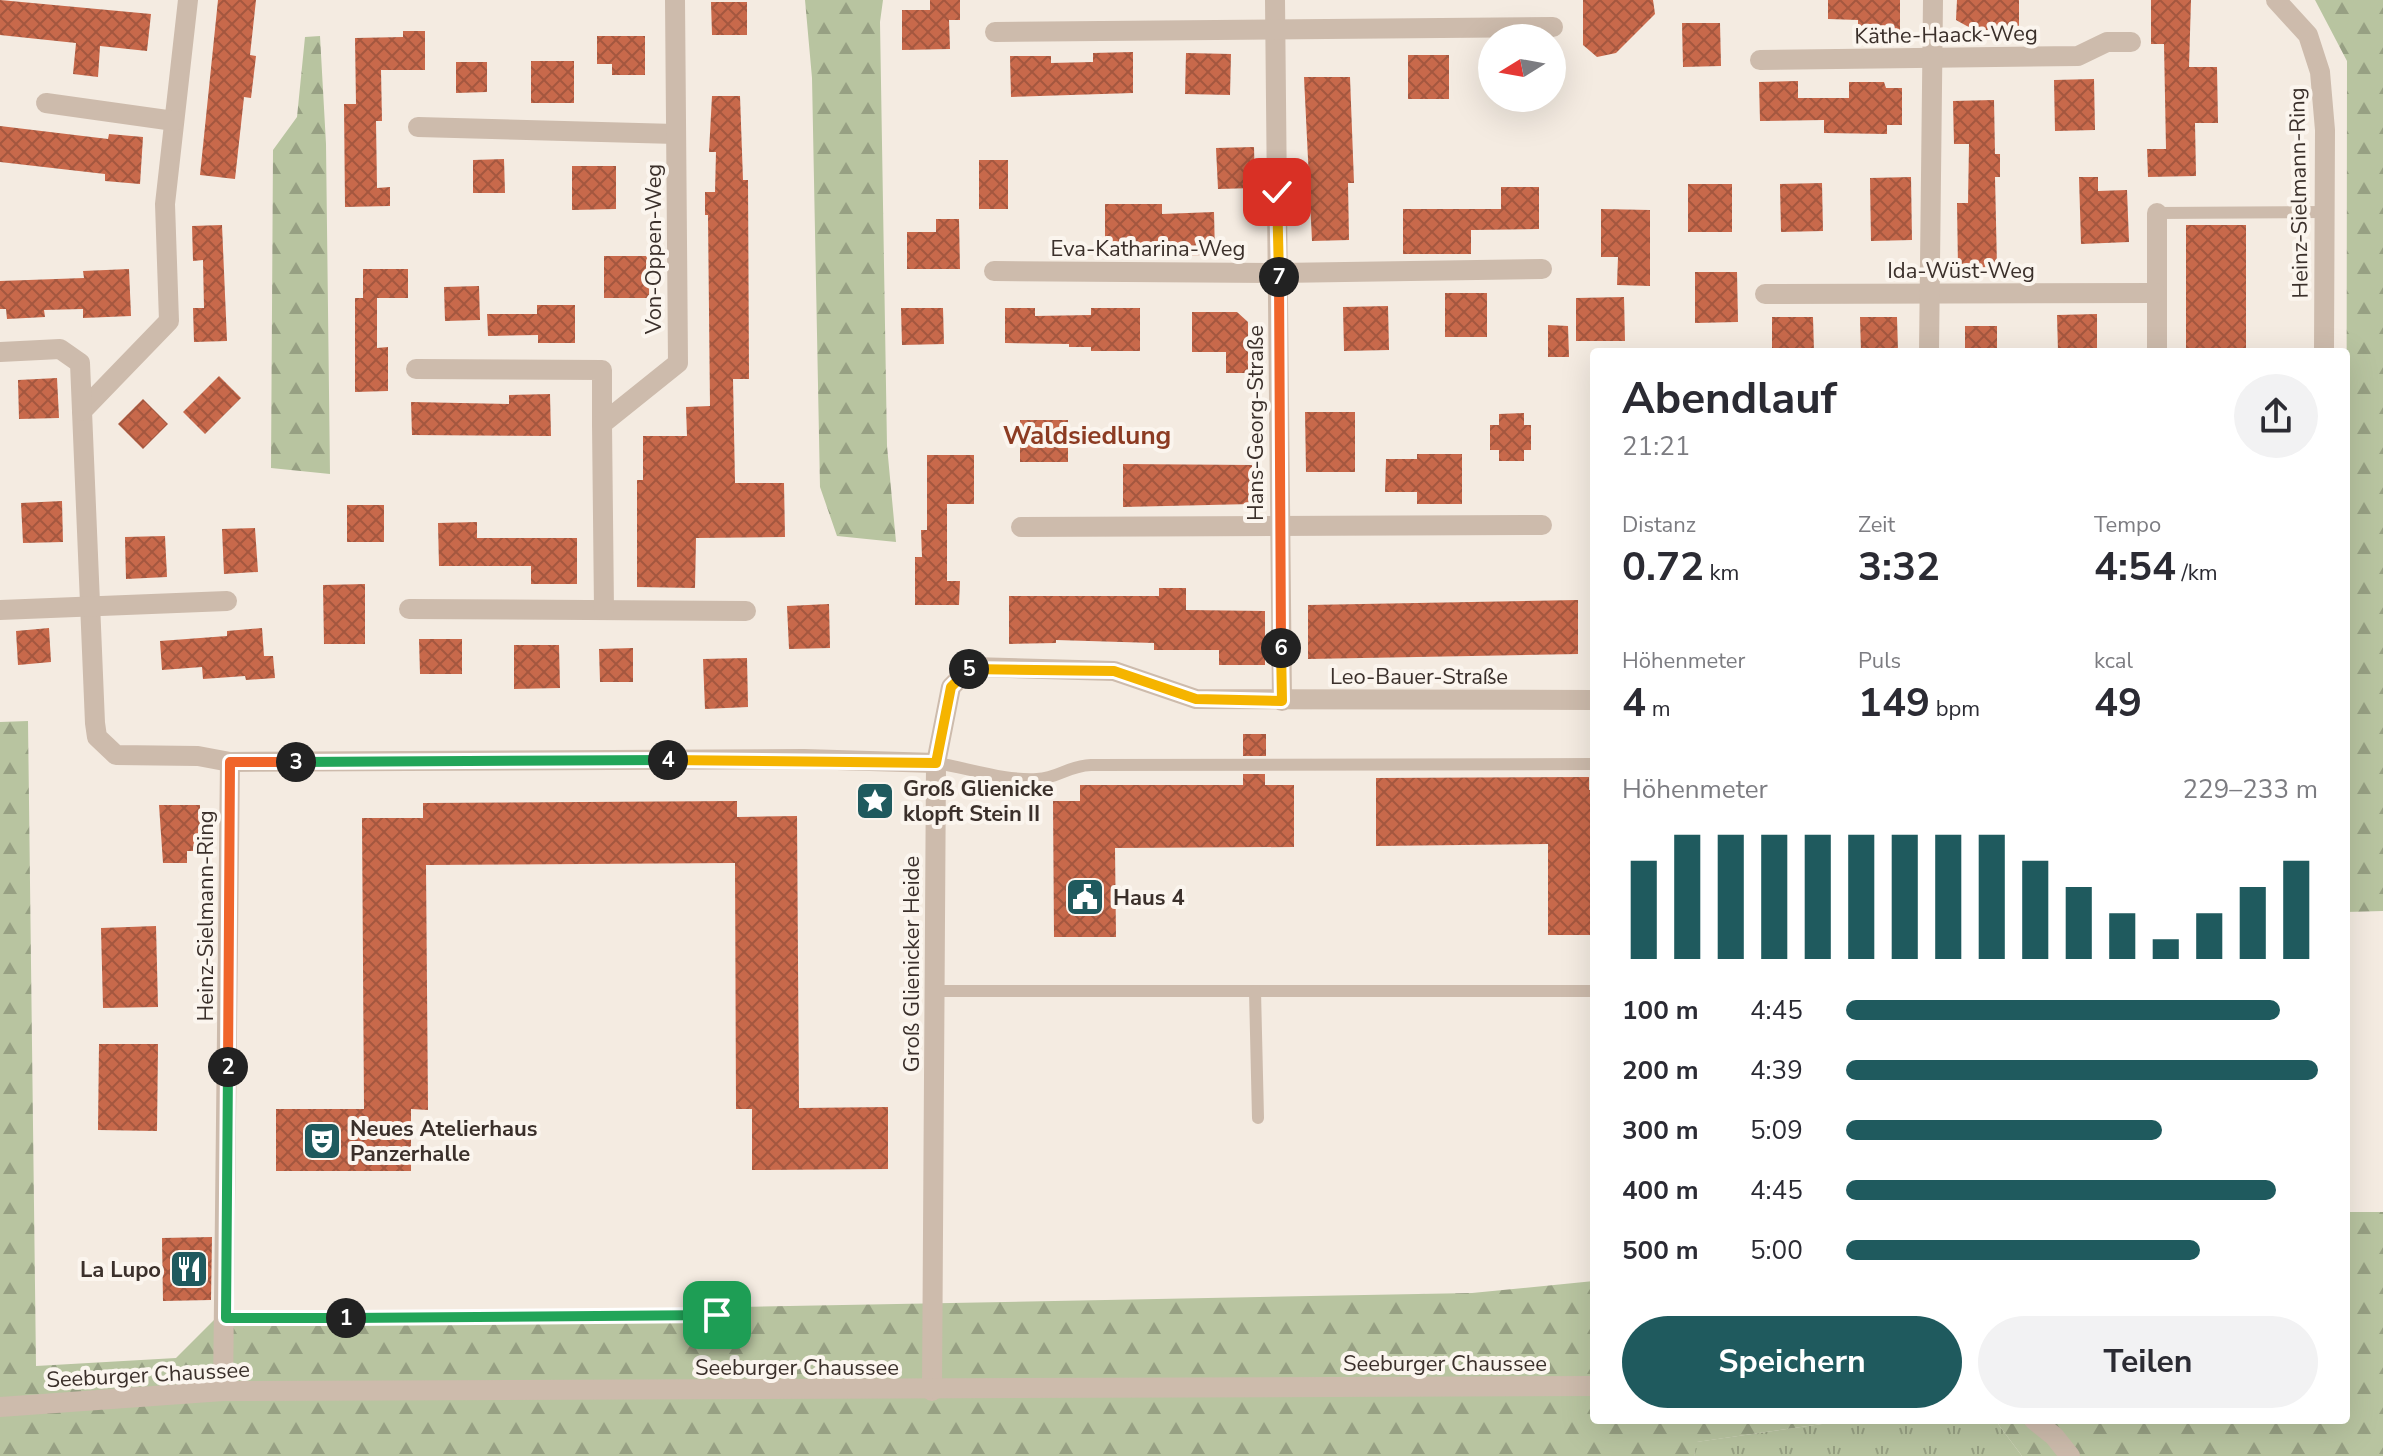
<!DOCTYPE html>
<html lang="de">
<meta charset="utf-8">
<style>
:root{--surface:#fff;--page:#f2f2f3;--text:#2b2b33;--muted:#7c7c81;--accent:#1f5a5e}
body{margin:0;font-family:"Nunito Sans",sans-serif;background:var(--page);color:var(--text);height:100vh;display:flex;flex-direction:column;font-size:30px;white-space:nowrap}
*{box-sizing:border-box;margin:0}
p{font-size:26px;color:var(--muted)}
.icon{flex:none;width:44px;height:44px;fill:none;stroke:currentColor;stroke-width:2;stroke-linecap:round;stroke-linejoin:round}
.map{position:relative;flex:1;overflow:hidden}
.sheet{position:absolute;left:1590px;top:348px;width:760px;height:1076px;display:flex;flex-direction:column;background:var(--surface);border-radius:8px;box-shadow:0 8px 32px #0002}
.sheet>*{flex:none}
.needle{width:52px;rotate:259deg}
.controls{position:absolute;left:1478px;top:24px;display:grid;gap:16px}
.controls a{display:grid;place-items:center;width:88px;height:88px;border-radius:50%;background:var(--surface);box-shadow:0 8px 32px #0002;font-size:40px}
.pin{position:absolute;display:grid;place-items:center;width:68px;height:68px;color:#fff;margin:-34px;border-radius:16px;box-shadow:0 4px 12px #0006}
.km{position:absolute;width:40px;height:40px;margin:-20px;border-radius:50%;background:#222;color:#fff;font-size:22px;line-height:40px;text-align:center}
.round{display:grid;place-items:center;flex:none;width:84px;height:84px;border-radius:42px;background:var(--page)}
.summary{display:flex;align-items:center;justify-content:space-between;height:136px;padding:0 32px}
h1{font-size:44px;font-weight:700;line-height:60px}
.figures{display:grid;grid-template-columns:repeat(3,1fr);gap:12px;height:136px;padding:8px 32px}
.figures div{display:grid;align-content:center}
.figures b{font-size:40px;font-weight:700}
.figures small{font-size:22px;font-weight:400}
.figures p{font-size:22px}
.chart{height:224px;padding:16px 32px}
.chart p{display:flex;justify-content:space-between}
.chart svg{width:100%;height:144px;margin-top:8px;stroke:var(--accent);stroke-width:6}
.cta{display:flex;gap:16px;margin-top:auto;padding:16px 32px}
.cta a{flex:1;height:92px;border-radius:48px;background:var(--accent);color:#fff;font-size:32px;font-weight:700;line-height:92px;text-align:center}
.cta a+a{background:var(--page);color:var(--text)}
ul{padding:0 32px;list-style:none;font-size:26px}
li{display:grid;grid-template-columns:128px 96px 1fr;align-items:center;height:60px}
li i{height:20px;border-radius:10px;background:var(--accent)}
.map>svg:first-child{display:block}
</style>
<div class="map">
<svg width="2383" height="1456" viewBox="0 0 2383 1456">
<defs>
<pattern id="grass-tufts" width="24" height="20" patternUnits="userSpaceOnUse" patternTransform="scale(2)"><rect width="24" height="20" fill="#b8c4a0"/><path d="M3 7l-1-3M5 7V3M7 7l1-3M15 17l-1-3M17 17v-4M19 17l1-3" fill="none" stroke="#97a083"/></pattern>
<pattern id="forest-firs" width="22" height="20" patternUnits="userSpaceOnUse" patternTransform="scale(2)"><rect width="22" height="20" fill="#b8c4a0"/><path d="M5 1l3.5 6h-7zM16 11l3.5 6h-7z" fill="#97a083"/></pattern>
<pattern id="building-cross-hatch" width="8" height="8" patternUnits="userSpaceOnUse" patternTransform="scale(2)"><rect width="8" height="8" fill="#c8694b"/><path d="M0 0l8 8M0 8l8-8" fill="none" stroke="#a4573f"/></pattern>
</defs>
<rect width="100%" height="100%" fill="#f4ebe1"/>
<!-- grass -->
<polygon fill="url(#grass-tufts)" points="1850,1420 1995,1420 2022,1456 1694,1456 1696,1442"/>
<!-- forest -->
<g fill="url(#forest-firs)">
<polygon points="805,0 883,0 880,22 887,446 896,542 837,536 820,487 812,78"/>
<polygon points="2315,0 2383,0 2383,911 2346,912 2347,61"/>
<polygon points="320,36 326,144 330,474 271,468 273,150 297,117 305,37"/>
<polygon points="28,721 36,1366 176,1358 217,1317 1472,1293 1594,1281 1594,1420 1850,1420 1697,1442 1694,1456 0,1456 0,722"/>
<polygon points="2346,1212 2383,1212 2383,1456 2022,1456 1995,1420 2346,1420"/>
</g>
<!-- building -->
<g fill="url(#building-cross-hatch)">
<polygon points="0,0 151,14 147,51 100,46 98,77 73,74 76,43 0,35"/>
<polygon points="218,0 256,0 250,55 256,56 251,98 244,97 235,179 200,175"/>
<polygon points="930,0 960,0 960,20 949,20 950,49 902,50 902,10 930,10"/>
<polygon points="1583,0 1653,0 1655,14 1616,53 1597,57 1583,45"/>
<polygon points="1828,0 1900,0 1900,33 1858,33 1858,20 1828,19"/>
<polygon points="1957,0 2019,0 2019,30 1974,30 1956,20"/>
<polygon points="2151,0 2191,0 2189,67 2217,67 2218,123 2195,123 2196,176 2148,177 2147,149 2166,149 2164,44 2151,44"/>
<polygon points="711,2 747,2 747,35 712,35"/>
<polygon points="1682,23 1720,23 1721,66 1683,67"/>
<polygon points="403,31 425,31 425,70 381,70 382,121 376,121 377,188 390,187 390,206 345,207 344,104 356,104 355,38 403,37"/>
<polygon points="597,36 645,36 645,75 612,75 612,64 597,64"/>
<polygon points="1133,52 1133,93 1011,97 1010,56 1051,56 1051,63 1093,62 1093,53"/>
<polygon points="1186,53 1231,54 1230,95 1185,94"/>
<rect x="1408" y="55" width="41" height="44"/>
<rect x="531" y="61" width="43" height="42"/>
<polygon points="456,62 487,62 487,92 456,93"/>
<polygon points="1304,77 1350,77 1354,183 1348,183 1349,240 1312,241"/>
<polygon points="2094,79 2095,130 2055,131 2054,80"/>
<polygon points="1798,81 1798,98 1849,98 1849,82 1884,82 1886,88 1902,88 1902,125 1887,125 1887,134 1824,133 1824,120 1760,121 1759,82"/>
<polygon points="712,96 740,96 743,180 748,180 749,379 733,379 735,483 784,483 785,537 696,538 695,588 637,587 637,480 643,480 643,436 687,436 686,407 710,406 708,215 705,215 705,192 715,192 716,152 709,152"/>
<polygon points="1994,100 1995,154 2000,154 2000,177 1995,177 1997,267 1958,268 1957,203 1968,203 1969,144 1954,144 1953,101"/>
<polygon points="0,126 108,139 109,134 143,137 140,184 105,181 105,174 0,162"/>
<polygon points="1254,147 1255,188 1218,189 1216,148"/>
<polygon points="504,159 505,193 473,193 473,160"/>
<rect x="979" y="160" width="29" height="49"/>
<polygon points="572,166 616,166 616,209 572,210"/>
<polygon points="1911,177 1912,240 1871,241 1870,178"/>
<polygon points="2079,177 2098,177 2098,191 2127,190 2129,242 2081,244"/>
<polygon points="1822,183 1823,231 1781,232 1780,184"/>
<rect x="1688" y="184" width="44" height="48"/>
<polygon points="1501,187 1539,187 1539,229 1471,230 1471,254 1403,254 1403,209 1501,209"/>
<polygon points="1105,204 1162,204 1162,214 1214,212 1215,255 1105,256"/>
<polygon points="1601,209 1650,210 1650,286 1617,285 1618,257 1601,257"/>
<polygon points="936,219 959,219 960,269 907,269 907,232 936,232"/>
<polygon points="222,225 227,341 194,342 193,308 204,308 203,260 193,261 192,226"/>
<rect x="2186" y="225" width="60" height="127"/>
<rect x="604" y="256" width="45" height="42"/>
<polygon points="129,269 131,316 83,318 83,309 44,310 45,317 7,319 6,309 0,309 0,281 84,278 83,271"/>
<polygon points="363,269 408,269 408,298 365,298 377,298 377,348 388,347 388,391 355,392 355,298 363,298"/>
<polygon points="1695,272 1737,272 1738,322 1695,323"/>
<polygon points="479,286 480,320 445,321 444,287"/>
<rect x="1445" y="293" width="42" height="44"/>
<polygon points="1624,297 1625,341 1576,341 1576,298"/>
<polygon points="537,305 575,305 575,343 538,343 538,335 488,336 487,314 537,314"/>
<polygon points="1388,306 1389,350 1344,351 1343,307"/>
<polygon points="901,308 943,308 944,344 902,345"/>
<polygon points="1005,308 1035,308 1035,316 1091,315 1091,308 1140,308 1140,351 1091,351 1091,347 1069,347 1069,344 1005,343"/>
<polygon points="1192,312 1237,312 1248,322 1248,373 1226,373 1226,352 1192,352"/>
<polygon points="2097,314 2097,350 2058,351 2057,315"/>
<polygon points="1772,317 1813,317 1814,352 1772,352"/>
<polygon points="1860,317 1897,317 1898,352 1861,352"/>
<polygon points="1548,325 1568,326 1569,357 1548,357"/>
<rect x="1965" y="326" width="32" height="26"/>
<polygon points="219,376 241,398 205,434 183,412"/>
<polygon points="57,378 59,418 19,419 18,380"/>
<polygon points="550,394 551,436 412,435 411,402 509,404 509,395"/>
<polygon points="143,399 168,424 143,449 118,424"/>
<polygon points="1305,412 1355,412 1355,472 1306,472"/>
<polygon points="1524,413 1524,425 1531,425 1531,450 1524,450 1524,461 1499,461 1499,450 1490,450 1490,425 1499,425 1499,414"/>
<rect x="1020" y="420" width="48" height="42"/>
<polygon points="1417,454 1462,454 1462,504 1417,504 1417,492 1385,492 1386,459 1417,459"/>
<polygon points="927,455 974,455 974,504 947,504 947,581 960,581 959,605 915,605 915,557 922,557 921,530 927,530"/>
<polygon points="1123,464 1252,465 1252,504 1123,507"/>
<polygon points="62,501 63,542 23,543 21,503"/>
<rect x="347" y="505" width="37" height="37"/>
<polygon points="477,522 477,538 577,538 577,584 531,584 531,566 439,566 438,523"/>
<polygon points="255,528 258,572 224,574 222,529"/>
<polygon points="165,536 167,577 126,579 125,537"/>
<polygon points="365,584 365,644 324,644 323,585"/>
<polygon points="1159,588 1186,588 1186,610 1265,611 1265,665 1219,665 1219,650 1154,650 1154,643 1056,640 1056,643 1009,644 1009,596 1159,596"/>
<polygon points="1578,600 1578,654 1308,659 1308,605"/>
<polygon points="829,604 830,648 789,649 787,606"/>
<polygon points="49,628 51,662 18,665 16,631"/>
<polygon points="262,628 264,656 273,656 275,678 246,680 245,676 203,679 202,667 162,670 160,641 227,636 227,631"/>
<polygon points="419,639 462,639 462,674 420,674"/>
<polygon points="514,645 559,645 560,688 514,689"/>
<polygon points="633,648 633,682 600,682 599,649"/>
<polygon points="747,658 748,707 705,709 703,659"/>
<rect x="1243" y="734" width="23" height="22"/>
<polygon points="1243,774 1265,774 1265,785 1294,785 1294,847 1115,848 1116,937 1054,937 1053,801 1080,801 1080,785 1243,785"/>
<polygon points="1589,777 1589,790 1594,790 1594,935 1548,935 1548,844 1376,846 1376,778"/>
<polygon points="737,801 737,817 797,816 799,1108 888,1107 888,1169 752,1170 752,1109 736,1109 735,863 426,865 428,1110 411,1109 411,1171 276,1171 276,1109 364,1109 362,818 423,818 423,803"/>
<polygon points="159,805 200,805 200,851 187,851 187,863 163,863"/>
<polygon points="156,926 158,1007 103,1008 101,928"/>
<polygon points="99,1044 158,1044 157,1131 98,1130"/>
<polygon points="212,1237 211,1300 163,1301 162,1238"/>
</g>
<g fill="none" stroke-linecap="round" stroke-linejoin="round">
<!-- service -->
<g stroke="#cdbbac" stroke-width="12">
<polyline points="2157,213 2324,212"/>
<path d="M 936,763 C 968,768 1005,781 1037,779 C 1059,778 1067,766 1091,765 L 1594,764"/>
<polyline points="935,991 1594,991"/>
<polyline points="1255,991 1258,1118"/>
<polyline points="226,1318 717,1315"/>
</g>
<!-- minor -->
<g stroke="#cdbbac" stroke-width="20">
<polyline points="188,0 165,204 169,321 82,411 95,723 97,737 116,755 198,756 230,762 804,759 936,763"/>
<polyline points="1275,0 1282,701"/>
<polyline points="2276,0 2308,35 2320,72 2325,130 2324,352"/>
<polyline points="995,32 1553,27"/>
<polyline points="1760,60 2078,56 2107,42 2131,42"/>
<polyline points="46,103 174,121"/>
<polyline points="418,127 676,134"/>
<polyline points="2157,213 2157,352"/>
<polyline points="994,271 1279,273 1542,269"/>
<polyline points="1765,294 2156,293"/>
<polyline points="0,352 60,349 80,363 82,411"/>
<polyline points="1929,352 1933,0"/>
<polyline points="416,369 602,370 602,424"/>
<polyline points="1021,527 1542,525"/>
<polyline points="409,609 746,611"/>
<polyline points="0,610 227,601"/>
<polyline points="604,610 602,424 678,363 675,0"/>
<polyline points="223,1391 230,762"/>
<polyline points="932,1391 936,763 951,687 971,667 1114,671 1196,699 1594,700"/>
</g>
<!-- tertiary -->
<g stroke="#cdbbac" stroke-width="20">
<polyline points="0,1407 223,1391 1594,1386"/>
<polyline points="2034,1420 2054,1436 2070,1456"/>
</g>
</g>
<g fill="none" stroke-linecap="round" stroke-linejoin="round">
<defs>
<polyline id="split-1" points="346,1318 717,1315"/>
<polyline id="split-2" points="228,1067 226,1318 346,1318"/>
<polyline id="split-3" points="228,1067 230,762 296,762"/>
<polyline id="split-4" points="296,762 668,760"/>
<polyline id="split-5" points="668,760 936,763 951,687 969,669"/>
<polyline id="split-6" points="969,669 1114,671 1196,699 1282,701 1281,648"/>
<polyline id="split-7" points="1279,277 1281,648"/>
<polyline id="split-8" points="1277,192 1279,277"/>
</defs>
<!-- split-1 casing -->
<use href="#split-1" stroke="#fff" stroke-width="16"/>
<!-- split-2 casing -->
<use href="#split-2" stroke="#fff" stroke-width="16"/>
<!-- split-3 casing -->
<use href="#split-3" stroke="#fff" stroke-width="16"/>
<!-- split-4 casing -->
<use href="#split-4" stroke="#fff" stroke-width="16"/>
<!-- split-5 casing -->
<use href="#split-5" stroke="#fff" stroke-width="16"/>
<!-- split-6 casing -->
<use href="#split-6" stroke="#fff" stroke-width="16"/>
<!-- split-7 casing -->
<use href="#split-7" stroke="#fff" stroke-width="16"/>
<!-- split-8 casing -->
<use href="#split-8" stroke="#fff" stroke-width="16"/>
<!-- split-1 -->
<use href="#split-1" stroke="#22a559" stroke-width="10"/>
<!-- split-2 -->
<use href="#split-2" stroke="#22a559" stroke-width="10"/>
<!-- split-3 -->
<use href="#split-3" stroke="#f0652b" stroke-width="10"/>
<!-- split-4 -->
<use href="#split-4" stroke="#22a559" stroke-width="10"/>
<!-- split-5 -->
<use href="#split-5" stroke="#f5b400" stroke-width="10"/>
<!-- split-6 -->
<use href="#split-6" stroke="#f5b400" stroke-width="10"/>
<!-- split-7 -->
<use href="#split-7" stroke="#f0652b" stroke-width="10"/>
<!-- split-8 -->
<use href="#split-8" stroke="#f5b400" stroke-width="10"/>
</g>
<!-- icons -->
<defs>
<symbol id="sight-square" viewBox="-11 -11 22 22"><rect x="-9" y="-9" width="18" height="18" rx="4" fill="#1f5a5e" stroke="#fbf5ee"/><path d="M0-6L1.8-2.2L6-1.7L2.9 1.2L3.7 5.4L0 3.3L-3.7 5.4L-2.9 1.2L-6-1.7L-1.8-2.2Z" fill="#fff"/></symbol>
<symbol id="civic-square" viewBox="-11 -11 22 22"><rect x="-9" y="-9" width="18" height="18" rx="4" fill="#1f5a5e" stroke="#fbf5ee"/><path d="M-.6-6.5H3V-4.5H.6V-3L4-1V1h2V6H-6V1h2V-1L-.6-3ZM-1.2 2.5V6h2.4V2.5Z" fill="#fff"/></symbol>
<symbol id="theatre-square" viewBox="-11 -11 22 22"><rect x="-9" y="-9" width="18" height="18" rx="4" fill="#1f5a5e" stroke="#fbf5ee"/><path d="M-5-5.5Q0-4 5-5.5V0Q5 5 0 6Q-5 5-5 0ZM-3.3-2.5H-1v1.5H-3.3ZM1-2.5H3.3v1.5H1ZM-2.8 1Q0 5.5 2.8 1Z" fill="#fff"/></symbol>
<symbol id="restaurant-square" viewBox="-11 -11 22 22"><rect x="-9" y="-9" width="18" height="18" rx="4" fill="#1f5a5e" stroke="#fbf5ee"/><path d="M-5-6h1v4h1v-4h1v4h1v-4h1v5L-1.5 .5V6h-2V.5L-5-1ZM5-6V6H3V1.5H1.5Q1.5-4 5-6Z" fill="#fff"/></symbol>
</defs>
<g fill-rule="evenodd">
<use href="#sight-square" x="853" y="779" width="44" height="44"/>
<use href="#civic-square" x="1063" y="875" width="44" height="44"/>
<use href="#theatre-square" x="300" y="1119" width="44" height="44"/>
<use href="#restaurant-square" x="167" y="1247" width="44" height="44"/>
</g>
<g text-anchor="middle" stroke-width="8" stroke-linejoin="round" paint-order="stroke">
<!-- street labels -->
<g font-size="22" fill="#3b302b" stroke="#fbf5ee">
<text transform="translate(1946 34) rotate(-1)" y="8">Käthe-Haack-Weg</text>
<text transform="translate(2298 193) rotate(-91)" y="8">Heinz-Sielmann-Ring</text>
<text x="1148" y="256">Eva-Katharina-Weg</text>
<text transform="translate(653 249) rotate(-90)" y="8">Von-Oppen-Weg</text>
<text x="1961" y="278">Ida-Wüst-Weg</text>
<text transform="translate(1255 423) rotate(-90)" y="8">Hans-Georg-Straße</text>
<text x="1419" y="684">Leo-Bauer-Straße</text>
<text transform="translate(205 916) rotate(-90)" y="8">Heinz-Sielmann-Ring</text>
<text transform="translate(911 964) rotate(-90)" y="8">Groß Glienicker Heide</text>
<text x="1445" y="1371">Seeburger Chaussee</text>
<text x="797" y="1375">Seeburger Chaussee</text>
<text transform="translate(148 1374) rotate(-3)" y="8">Seeburger Chaussee</text>
</g>
<!-- poi labels -->
<g font-size="22" font-weight="bold" fill="#3b302b" stroke="#fbf5ee" text-anchor="start">
<text x="903" y="796">Groß Glienicke<tspan x="903" dy="25">klopft Stein II</tspan></text>
<text x="1113" y="905">Haus 4</text>
<text x="350" y="1136">Neues Atelierhaus<tspan x="350" dy="25">Panzerhalle</tspan></text>
<text x="161" y="1277" text-anchor="end">La Lupo</text>
</g>
<!-- quarter labels -->
<g font-size="26" font-weight="bold" fill="#8c3b22" stroke="#fbf5ee">
<text x="1087" y="444">Waldsiedlung</text>
</g>
</g>
</svg>
<div class="controls">
<a><svg class="needle" viewBox="-14 -14 28 28"><path d="M0-13l5 13h-10z" fill="#e53935"/><path d="M0 13l5-13h-10z" fill="#7c7c81"/></svg></a>
</div>
<div class="pin" style="left:717px;top:1315px;background:#1e9e55"><svg class="icon" aria-label="arrive" viewBox="0 0 24 24"><path d="M6 21V4h12l-3 4 3 4H6"/></svg></div>
<div class="pin" style="left:1277px;top:192px;background:#d93025"><svg class="icon" aria-label="check" viewBox="0 0 24 24"><path d="M5 12l5 5 9-10"/></svg></div>
<b class="km" style="left:346px;top:1318px">1</b>
<b class="km" style="left:228px;top:1067px">2</b>
<b class="km" style="left:296px;top:762px">3</b>
<b class="km" style="left:668px;top:760px">4</b>
<b class="km" style="left:969px;top:669px">5</b>
<b class="km" style="left:1281px;top:648px">6</b>
<b class="km" style="left:1279px;top:277px">7</b>
<section class="sheet">
<div class="summary"><div><h1>Abendlauf</h1><p>21:21</p></div><a class="round"><svg class="icon" aria-label="share" viewBox="0 0 24 24"><path d="M12 15V3M7 8l5-5 5 5M5 13v7h14v-7"/></svg></a></div>
<div class="figures">
<div><p>Distanz</p><b>0.72<small> km</small></b></div>
<div><p>Zeit</p><b>3:32</b></div>
<div><p>Tempo</p><b>4:54<small> /km</small></b></div>
</div>
<div class="figures">
<div><p>Höhenmeter</p><b>4<small> m</small></b></div>
<div><p>Puls</p><b>149<small> bpm</small></b></div>
<div><p>kcal</p><b>49</b></div>
</div>
<div class="chart"><p><span>Höhenmeter</span>229–233 m</p>
<svg viewBox="0 0 160 44" preserveAspectRatio="none"><path d="M5 44V14M15 44V6M25 44V6M35 44V6M45 44V6M55 44V6M65 44V6M75 44V6M85 44V6M95 44V14M105 44V22M115 44V30M125 44V38M135 44V30M145 44V22M155 44V14"/></svg>
</div>
<ul>
<li><b>100 m</b>4:45<i style="width:92%"></i></li>
<li><b>200 m</b>4:39<i style="width:100%"></i></li>
<li><b>300 m</b>5:09<i style="width:67%"></i></li>
<li><b>400 m</b>4:45<i style="width:91%"></i></li>
<li><b>500 m</b>5:00<i style="width:75%"></i></li>
</ul>
<div class="cta"><a>Speichern</a><a>Teilen</a></div>
</section>
</div>
